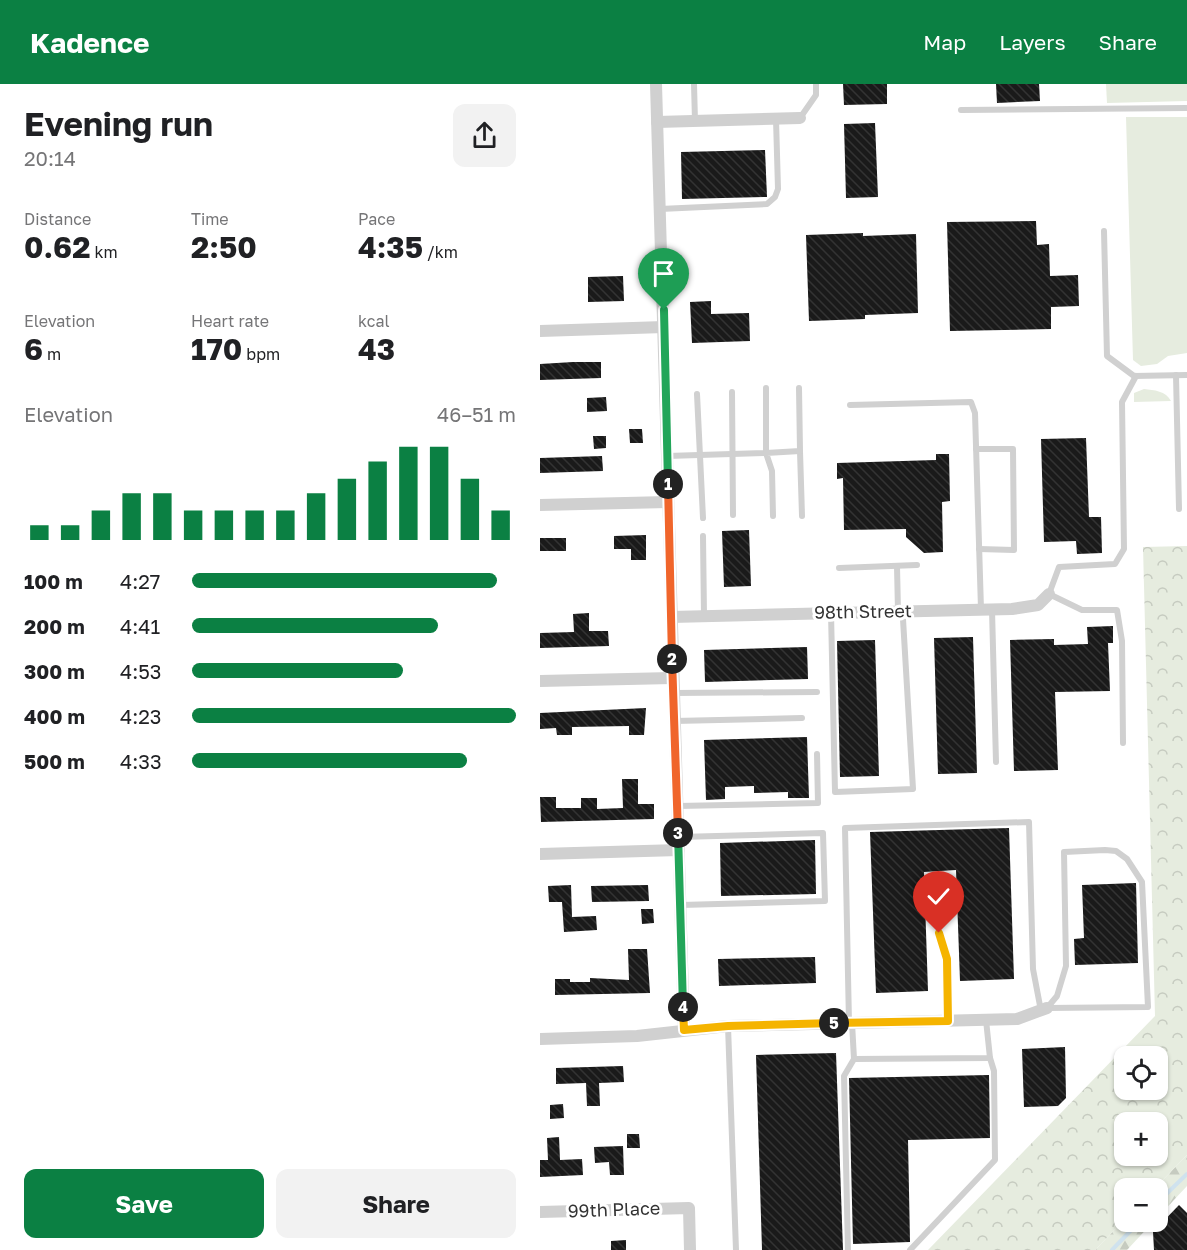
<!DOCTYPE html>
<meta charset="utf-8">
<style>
:root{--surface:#fff;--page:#f2f2f2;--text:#202124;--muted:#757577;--accent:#0b8043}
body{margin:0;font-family:"Golos Text",sans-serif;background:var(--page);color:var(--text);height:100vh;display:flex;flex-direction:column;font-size:22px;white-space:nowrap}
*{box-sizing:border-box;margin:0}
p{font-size:20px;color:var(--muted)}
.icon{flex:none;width:33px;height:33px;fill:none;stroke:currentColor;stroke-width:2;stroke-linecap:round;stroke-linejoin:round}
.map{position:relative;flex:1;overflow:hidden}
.sheet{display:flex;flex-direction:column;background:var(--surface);width:540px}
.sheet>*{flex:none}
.controls{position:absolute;left:574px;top:962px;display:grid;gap:12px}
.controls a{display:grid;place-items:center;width:54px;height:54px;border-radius:12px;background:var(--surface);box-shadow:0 2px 4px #0004;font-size:30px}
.pin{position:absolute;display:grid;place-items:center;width:51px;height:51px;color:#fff;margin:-62px -26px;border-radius:50% 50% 50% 0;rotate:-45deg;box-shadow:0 0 6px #0007}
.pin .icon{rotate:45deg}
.km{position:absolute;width:30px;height:30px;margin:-15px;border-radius:50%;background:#222;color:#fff;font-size:16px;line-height:30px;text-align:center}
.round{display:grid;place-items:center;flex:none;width:63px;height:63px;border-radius:12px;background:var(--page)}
.summary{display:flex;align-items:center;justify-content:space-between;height:102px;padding:0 24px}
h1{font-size:33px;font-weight:700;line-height:45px}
.figures{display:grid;grid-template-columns:repeat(3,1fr);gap:9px;height:102px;padding:6px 24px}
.figures div{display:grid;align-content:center}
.figures b{font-size:30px;font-weight:700}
.figures small{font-size:16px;font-weight:400}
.figures p{font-size:16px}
.chart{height:168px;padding:12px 24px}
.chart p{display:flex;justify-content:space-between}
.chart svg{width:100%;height:108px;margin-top:6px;stroke:var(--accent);stroke-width:6}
.primary-button{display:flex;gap:12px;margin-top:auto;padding:12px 24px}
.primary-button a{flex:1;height:69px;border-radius:12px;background:var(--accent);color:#fff;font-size:24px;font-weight:700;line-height:69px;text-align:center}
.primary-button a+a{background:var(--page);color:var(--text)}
ul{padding:0 24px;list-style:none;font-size:20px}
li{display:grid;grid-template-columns:96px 72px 1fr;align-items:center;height:45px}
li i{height:15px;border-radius:8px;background:var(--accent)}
header{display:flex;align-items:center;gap:36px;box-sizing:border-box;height:84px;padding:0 30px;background:var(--accent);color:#fff}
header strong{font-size:28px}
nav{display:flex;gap:33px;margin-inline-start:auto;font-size:21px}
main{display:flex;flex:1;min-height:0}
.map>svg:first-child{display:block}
</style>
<header>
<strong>Kadence</strong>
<nav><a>Map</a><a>Layers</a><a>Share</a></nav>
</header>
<main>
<section class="sheet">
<div class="summary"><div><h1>Evening run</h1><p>20:14</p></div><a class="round"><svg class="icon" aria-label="share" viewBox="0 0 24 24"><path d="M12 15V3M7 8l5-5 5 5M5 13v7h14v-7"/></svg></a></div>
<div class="figures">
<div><p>Distance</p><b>0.62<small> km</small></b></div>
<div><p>Time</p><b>2:50</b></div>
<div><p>Pace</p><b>4:35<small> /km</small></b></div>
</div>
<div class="figures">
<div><p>Elevation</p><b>6<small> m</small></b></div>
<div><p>Heart rate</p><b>170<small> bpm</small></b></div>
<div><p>kcal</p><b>43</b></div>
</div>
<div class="chart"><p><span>Elevation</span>46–51 m</p>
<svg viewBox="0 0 160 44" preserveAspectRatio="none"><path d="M5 44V38M15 44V38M25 44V32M35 44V25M45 44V25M55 44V32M65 44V32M75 44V32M85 44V32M95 44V25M105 44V19M115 44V12M125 44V6M135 44V6M145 44V19M155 44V32"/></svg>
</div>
<ul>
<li><b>100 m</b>4:27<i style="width:94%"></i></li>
<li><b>200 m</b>4:41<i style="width:76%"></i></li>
<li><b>300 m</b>4:53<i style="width:65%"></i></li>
<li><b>400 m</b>4:23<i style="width:100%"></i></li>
<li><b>500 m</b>4:33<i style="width:85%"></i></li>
</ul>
<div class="primary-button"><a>Save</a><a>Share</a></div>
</section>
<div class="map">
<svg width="647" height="1166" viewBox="0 0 647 1166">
<defs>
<pattern id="forest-firs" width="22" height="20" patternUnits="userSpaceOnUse" patternTransform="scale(1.5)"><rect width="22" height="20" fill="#e6ecdf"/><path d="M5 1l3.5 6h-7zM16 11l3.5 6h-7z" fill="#c6cbc0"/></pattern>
<pattern id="park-crowns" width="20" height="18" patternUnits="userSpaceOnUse" patternTransform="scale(1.5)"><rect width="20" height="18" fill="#e6ecdf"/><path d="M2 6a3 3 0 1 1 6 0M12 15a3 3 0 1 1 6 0" fill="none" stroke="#c6cbc0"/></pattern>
<pattern id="building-back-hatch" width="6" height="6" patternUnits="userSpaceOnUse" patternTransform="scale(1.5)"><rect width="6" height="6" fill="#1a1a1a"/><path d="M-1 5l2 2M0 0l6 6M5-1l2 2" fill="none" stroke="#333"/></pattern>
</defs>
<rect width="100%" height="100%" fill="#fff"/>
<!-- grass -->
<g fill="#e6ecdf">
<polygon points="566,0 647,0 647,17 567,19"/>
<polygon points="586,33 647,33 647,269 628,272 617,280 601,282 593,276"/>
<path d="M 604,305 C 614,306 626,307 631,317 L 594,318 L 594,309 Z"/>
</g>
<!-- forest -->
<g fill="url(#forest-firs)">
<polygon points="647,1071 647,1102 618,1133 618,1104 615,1104"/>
<polygon points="585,1135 614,1137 587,1166 555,1166"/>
</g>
<!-- park -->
<path fill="url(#park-crowns)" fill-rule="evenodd" d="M 647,462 L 647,1071 L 615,1104 L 585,1104 L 585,1135 L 555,1166 L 388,1166 L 615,932 L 603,463 ZM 585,972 L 618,972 L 618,1005 L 585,1005 ZM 585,1038 L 618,1038 L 618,1071 L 585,1071 Z"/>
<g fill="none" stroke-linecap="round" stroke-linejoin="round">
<!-- stream -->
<g stroke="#cfe2ee" stroke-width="4">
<polyline points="618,1118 647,1090"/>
<polyline points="572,1166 600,1137"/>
</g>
</g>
<!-- building -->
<g fill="url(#building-back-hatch)">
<polygon points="303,0 347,0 347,20 304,21"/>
<polygon points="456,0 499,0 500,17 457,19"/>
<polygon points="335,39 338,113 306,114 304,40"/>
<polygon points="225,66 227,113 142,115 141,68"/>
<polygon points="496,137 497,161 509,160 510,192 538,191 539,222 511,223 511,245 410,247 407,138"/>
<polygon points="323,149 323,152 376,150 378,229 325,231 325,235 269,237 266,151"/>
<polygon points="83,192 84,217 48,218 48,193"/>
<polygon points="171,217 171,230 209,229 210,257 152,259 150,218"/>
<polygon points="33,278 61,278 61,294 0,296 0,280"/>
<polygon points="66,313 67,327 47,328 47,314"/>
<polygon points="89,345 102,345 103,359 90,359"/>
<polygon points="53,352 66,352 66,364 54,365"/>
<polygon points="546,354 549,433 561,433 562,469 537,470 536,457 504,458 501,355"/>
<polygon points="396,370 409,370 410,417 402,418 403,468 384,469 366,453 366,445 304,446 303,394 297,395 297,379 396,376"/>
<polygon points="62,372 63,387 0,389 0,374"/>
<polygon points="209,446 211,502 184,503 182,447"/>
<polygon points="106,451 106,476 91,476 91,465 74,465 74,452"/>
<rect x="0" y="454" width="26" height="13"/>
<polygon points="49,529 49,547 68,547 69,562 0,564 0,549 34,548 33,530"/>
<polygon points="573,542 573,559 568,559 570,607 515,608 518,686 474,687 470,556 514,555 514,561 548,560 547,543"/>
<polygon points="433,553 437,689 398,690 394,554"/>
<polygon points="335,556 339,692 300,693 297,557"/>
<polygon points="267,563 268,595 165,598 164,566"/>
<polygon points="106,624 104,651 89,651 89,642 32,643 32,651 17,651 16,644 0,645 0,629"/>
<polygon points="267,653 269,714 248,714 248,708 214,709 214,702 185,703 185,715 166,716 164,656"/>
<polygon points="82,695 98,695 98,720 114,720 114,735 1,738 0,713 16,713 16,724 41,724 41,714 57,714 57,725 83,724"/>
<polygon points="469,744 474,895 420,897 416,786 384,788 388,907 336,909 330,748"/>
<polygon points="275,756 276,810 181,812 180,759"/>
<polygon points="596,799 598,879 535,881 534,855 544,854 542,801"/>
<polygon points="31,801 32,833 56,832 57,846 24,848 22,818 9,818 8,802"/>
<polygon points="108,801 109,817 52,818 51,802"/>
<polygon points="101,825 113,825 114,839 102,840"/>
<polygon points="88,865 107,865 110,909 15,911 15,895 30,895 30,898 50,898 50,894 89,896"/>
<polygon points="275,873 276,899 179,902 178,875"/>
<polygon points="525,963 526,1014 518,1022 484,1023 482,965"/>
<polygon points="296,969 303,1166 222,1166 216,971"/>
<polygon points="83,982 84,998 59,999 60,1022 47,1022 46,999 16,1000 16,984"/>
<polygon points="449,991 450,1054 368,1056 370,1158 313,1160 309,994"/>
<polygon points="23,1020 24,1034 10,1035 10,1021"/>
<polygon points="87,1050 99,1050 100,1064 87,1064"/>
<polygon points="19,1053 20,1076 42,1075 43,1091 0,1093 0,1076 8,1076 7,1054"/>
<polygon points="83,1062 84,1091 70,1091 69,1078 55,1079 54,1063"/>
<polygon points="639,1121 647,1129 647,1166 614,1166 613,1148"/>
<polygon points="86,1156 86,1166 71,1166 71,1157"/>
</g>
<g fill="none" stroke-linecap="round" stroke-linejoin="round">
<!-- lane -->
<g stroke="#d0d0d0" stroke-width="6">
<polyline points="154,0 155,37"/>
<polyline points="421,26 647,24"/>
<polyline points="260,34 276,11 276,0"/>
<polyline points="120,125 227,120 235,113 238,105 236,35"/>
<polyline points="564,147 567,272 594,292 647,291"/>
<polyline points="636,291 639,425"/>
<polyline points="192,308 193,431"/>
<polyline points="157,310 163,434"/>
<polyline points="310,321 431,318 435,329 441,525"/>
<polyline points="436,365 473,365 474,466 439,465"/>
<polyline points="260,367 262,432"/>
<polyline points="127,372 226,369 226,304"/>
<polyline points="233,432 232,387 226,369 260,367 259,304"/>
<polyline points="163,452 164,532"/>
<polyline points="299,484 377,481"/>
<polyline points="452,526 456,678"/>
<polyline points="291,529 295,708 373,705 363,535 358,528 357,482"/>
<polyline points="134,609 277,608"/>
<polyline points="134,637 262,634"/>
<polyline points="583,659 582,557 577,526 542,526 509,510 519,483 575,480 584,465 582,318 596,292"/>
<polyline points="138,722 278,719 277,670"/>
<polyline points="139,753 283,749 285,817 141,821"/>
<polygon points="565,766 576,767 587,775 602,798 608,923 507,924 517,912 526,882 524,768"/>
<polyline points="401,806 399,849 407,875 408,936"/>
<polyline points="309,939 305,744 489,738 493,885 501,927"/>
<polyline points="312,939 314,975 450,974 446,936"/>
<polyline points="188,942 196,1166"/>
<polyline points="308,1166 304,992 314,975"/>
<polyline points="370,1166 455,1076 454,987 450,974"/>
</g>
<!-- street -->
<g stroke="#d0d0d0" stroke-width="12">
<polyline points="116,0 144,946"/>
<polyline points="117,38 260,34"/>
<polyline points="0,247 124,243"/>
<polyline points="0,421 128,418"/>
<polyline points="131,533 472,525 498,521 509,510"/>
<polyline points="0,597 132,594"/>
<polyline points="0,770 139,766"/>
<polyline points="0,955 97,952 188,942 477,935 507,924"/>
<polyline points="0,1128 149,1124 150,1166"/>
</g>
</g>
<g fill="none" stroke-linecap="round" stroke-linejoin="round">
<defs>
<polyline id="split-1" points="124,226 128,400"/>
<polyline id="split-2" points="128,400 132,575"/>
<polyline id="split-3" points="132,575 138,749"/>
<polyline id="split-4" points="138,749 143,923"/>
<polyline id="split-5" points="143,923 144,946 188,942 294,939"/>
<polyline id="split-6" points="294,939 408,937 407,875 399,849"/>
</defs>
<!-- split-1 casing -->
<use href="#split-1" stroke="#fff" stroke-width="12"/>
<!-- split-2 casing -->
<use href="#split-2" stroke="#fff" stroke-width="12"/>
<!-- split-3 casing -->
<use href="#split-3" stroke="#fff" stroke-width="12"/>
<!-- split-4 casing -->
<use href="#split-4" stroke="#fff" stroke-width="12"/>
<!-- split-5 casing -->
<use href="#split-5" stroke="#fff" stroke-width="12"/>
<!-- split-6 casing -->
<use href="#split-6" stroke="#fff" stroke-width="12"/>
<!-- split-1 -->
<use href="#split-1" stroke="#22a559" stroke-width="8"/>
<!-- split-2 -->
<use href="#split-2" stroke="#f0652b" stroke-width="8"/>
<!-- split-3 -->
<use href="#split-3" stroke="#f0652b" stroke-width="8"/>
<!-- split-4 -->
<use href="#split-4" stroke="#22a559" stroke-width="8"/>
<!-- split-5 -->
<use href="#split-5" stroke="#f5b400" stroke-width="8"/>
<!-- split-6 -->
<use href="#split-6" stroke="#f5b400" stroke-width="8"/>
</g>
<g text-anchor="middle" stroke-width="6" stroke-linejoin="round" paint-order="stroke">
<!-- street labels -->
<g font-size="18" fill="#333" stroke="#fff">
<text transform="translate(323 528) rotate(-1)" y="6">98th Street</text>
<text transform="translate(74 1126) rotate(-2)" y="6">99th Place</text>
</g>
</g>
</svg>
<div class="controls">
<a><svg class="icon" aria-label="locate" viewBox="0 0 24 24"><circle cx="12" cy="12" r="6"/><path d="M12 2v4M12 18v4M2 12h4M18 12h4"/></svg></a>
<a>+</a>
<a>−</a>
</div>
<div class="pin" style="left:124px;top:226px;background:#1e9e55"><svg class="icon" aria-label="arrive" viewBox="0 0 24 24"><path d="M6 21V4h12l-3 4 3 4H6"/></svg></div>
<div class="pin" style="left:399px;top:849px;background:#d93025"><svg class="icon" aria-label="check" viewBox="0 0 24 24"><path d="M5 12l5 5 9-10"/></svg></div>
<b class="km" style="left:128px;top:400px">1</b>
<b class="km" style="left:132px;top:575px">2</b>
<b class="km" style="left:138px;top:749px">3</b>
<b class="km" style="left:143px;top:923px">4</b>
<b class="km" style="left:294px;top:939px">5</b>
</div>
</main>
